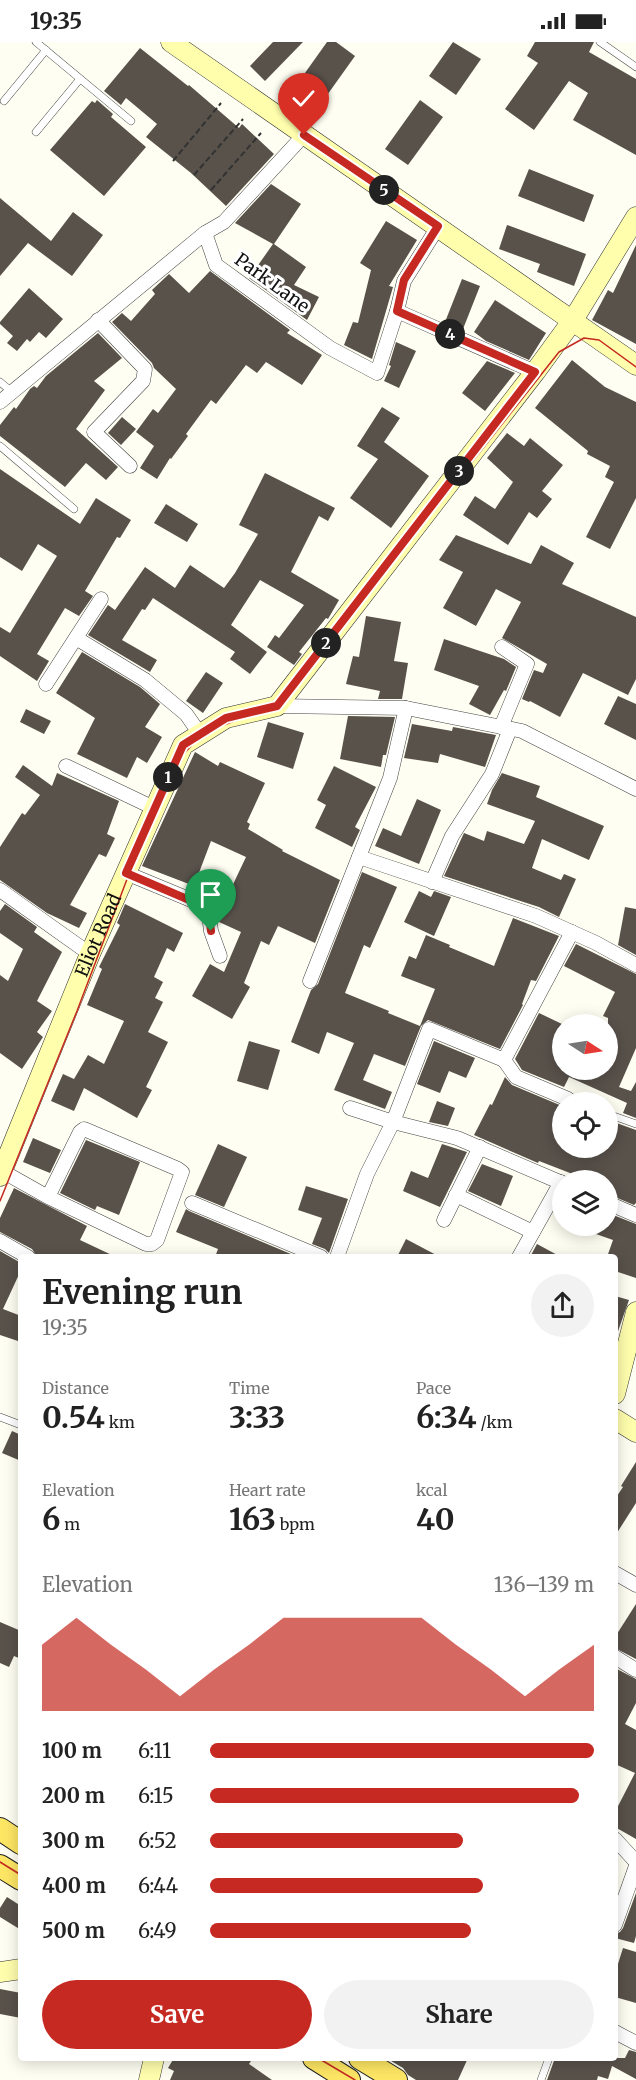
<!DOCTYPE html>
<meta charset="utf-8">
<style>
:root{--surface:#fff;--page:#f2f2f2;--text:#222;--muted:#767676;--accent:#c62921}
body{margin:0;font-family:Merriweather,serif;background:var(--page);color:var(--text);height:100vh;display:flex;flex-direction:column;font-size:22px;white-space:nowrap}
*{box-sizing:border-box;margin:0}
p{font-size:20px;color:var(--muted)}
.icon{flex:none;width:33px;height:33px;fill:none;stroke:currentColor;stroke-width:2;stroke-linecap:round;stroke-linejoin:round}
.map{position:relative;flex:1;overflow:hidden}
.details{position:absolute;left:18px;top:1212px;width:600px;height:807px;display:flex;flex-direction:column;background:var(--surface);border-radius:6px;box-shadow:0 3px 15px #0003}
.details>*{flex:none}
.needle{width:39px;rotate:102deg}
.buttons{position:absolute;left:552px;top:972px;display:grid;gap:12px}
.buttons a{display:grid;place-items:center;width:66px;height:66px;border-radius:50%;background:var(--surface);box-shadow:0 3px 15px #0003;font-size:30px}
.pin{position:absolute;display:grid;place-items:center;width:51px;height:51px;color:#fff;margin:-62px -26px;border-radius:50% 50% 50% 0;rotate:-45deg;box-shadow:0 0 6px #0007}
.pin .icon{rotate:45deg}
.km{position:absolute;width:30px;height:30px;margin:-15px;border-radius:50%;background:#222;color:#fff;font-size:16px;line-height:30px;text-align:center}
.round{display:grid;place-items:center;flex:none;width:63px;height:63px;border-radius:32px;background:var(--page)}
.head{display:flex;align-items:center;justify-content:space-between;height:102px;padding:0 24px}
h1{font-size:33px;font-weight:700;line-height:45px}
.metrics{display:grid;grid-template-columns:repeat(3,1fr);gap:9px;height:102px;padding:6px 24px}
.metrics div{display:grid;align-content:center}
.metrics b{font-size:30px;font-weight:700}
.metrics small{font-size:16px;font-weight:400}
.metrics p{font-size:16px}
.chart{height:168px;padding:12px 24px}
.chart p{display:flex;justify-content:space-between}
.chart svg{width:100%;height:108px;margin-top:6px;fill:var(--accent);opacity:.7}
.action{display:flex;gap:12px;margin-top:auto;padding:12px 24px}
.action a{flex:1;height:69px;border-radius:36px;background:var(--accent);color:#fff;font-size:24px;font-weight:700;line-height:69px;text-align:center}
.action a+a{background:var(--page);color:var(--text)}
ul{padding:0 24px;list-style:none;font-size:20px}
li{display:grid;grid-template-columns:96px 72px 1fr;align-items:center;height:45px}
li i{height:15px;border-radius:8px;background:var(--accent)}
.status{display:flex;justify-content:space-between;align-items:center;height:42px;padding:0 30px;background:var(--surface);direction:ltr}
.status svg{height:16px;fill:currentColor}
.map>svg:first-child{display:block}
</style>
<div class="status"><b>19:35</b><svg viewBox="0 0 49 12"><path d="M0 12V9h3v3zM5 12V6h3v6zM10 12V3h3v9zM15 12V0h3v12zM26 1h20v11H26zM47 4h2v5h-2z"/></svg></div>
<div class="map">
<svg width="636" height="2038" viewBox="0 0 636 2038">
<rect width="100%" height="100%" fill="#fffef2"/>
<!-- building -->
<g fill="#59524b">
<polygon points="273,0 303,0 265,39 250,24"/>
<polygon points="327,0 336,0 355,14 320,63 295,45"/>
<polygon points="453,0 481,17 456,53 429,34"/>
<polygon points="535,0 594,0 589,10 636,37 636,113 573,78 588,51 569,39 534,88 505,67 538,21 527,14"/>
<polygon points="140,6 188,44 189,43 239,86 242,82 274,112 226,164 191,131 146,95 157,82 126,56 121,63 104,49"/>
<polygon points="97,58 113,72 111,75 146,105 104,154 50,108 92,59 95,61"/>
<polygon points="420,58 443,75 408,123 385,107"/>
<polygon points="529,127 594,153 584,180 518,154"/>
<polygon points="271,142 301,162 274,202 306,225 294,243 319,255 307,278 249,236 273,202 235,181"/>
<polygon points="0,156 51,199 73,170 103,193 72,234 28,201 0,234"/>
<polygon points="386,179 417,198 389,244 393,245 372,317 344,303 353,280 358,281 371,228 360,221"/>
<polygon points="507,183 586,212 574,244 537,230 540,222 499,207"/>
<polygon points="636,203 636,302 592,278 608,248 613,251"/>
<polygon points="210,229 290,288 287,291 322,313 302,343 266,320 257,331 246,323 216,362 211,358 186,392 188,394 171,417 170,416 157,437 140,426 154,404 136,390 153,367 158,371 176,347 154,326 152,321 112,280 122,271 131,279 155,252 152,248 169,232 189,251"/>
<polygon points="462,237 480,244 463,287 445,280"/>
<polygon points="29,246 63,277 46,296 39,290 30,300 27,297 17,309 7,301 13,294 0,282 0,280"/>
<polygon points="495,258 546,291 529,318 486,299 474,290"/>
<polygon points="98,291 122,316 94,339 105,348 76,387 118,425 106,438 86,421 65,445 0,394 0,383 14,365 16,367 30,347 34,344 37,346 46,334"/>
<polygon points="396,300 416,309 399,346 384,339 391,324 389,323"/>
<polygon points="572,318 605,345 636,360 636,456 610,507 586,495 614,440 605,435 610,424 587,412 588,409 535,366"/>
<polygon points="487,319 515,331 485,369 462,351"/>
<polygon points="382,365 400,376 384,400 429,434 391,486 350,456 378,417 357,404"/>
<polygon points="122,375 136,387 121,403 108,391"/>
<polygon points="507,391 524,404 530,396 563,423 542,449 552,457 537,476 529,470 508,503 463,473 475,454 495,467 513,440 487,416"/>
<polygon points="0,427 80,482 96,456 131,478 120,496 117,495 85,549 93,554 79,574 65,566 37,612 49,619 37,639 0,614 0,585 10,591 57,514 38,502 22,529 0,515"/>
<polygon points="265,431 335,466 328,479 319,474 291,530 339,558 328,577 326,576 299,610 302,612 294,623 267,605 275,593 279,596 304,563 260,538 231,583 267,610 250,632 230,617 235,610 153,556 145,568 142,567 122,598 157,618 150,630 88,593 108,563 115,568 145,525 175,546 190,523 224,546 235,531 258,492 239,483"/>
<polygon points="166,462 198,482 187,500 154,481"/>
<polygon points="456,493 531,522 541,503 574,521 562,542 636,575 636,637 628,653 583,631 560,675 530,659 529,660 522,657 534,628 543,631 547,622 502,596 521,560 496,547 476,584 443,566 463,530 439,518"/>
<polygon points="366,574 401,580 394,619 408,621 402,657 378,657 380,649 346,642 353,614 359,615"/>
<polygon points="444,597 504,617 516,625 506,649 504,648 490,673 469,662 479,644 434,628"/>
<polygon points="82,610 140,645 160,662 145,685 162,695 147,721 137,715 127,736 77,712 95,676 56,651"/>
<polygon points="206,630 223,641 203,671 186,659"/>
<polygon points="618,654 636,662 636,698 604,682"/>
<polygon points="26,667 51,679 44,692 20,680"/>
<polygon points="348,674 395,675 386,713 383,713 381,725 340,717"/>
<polygon points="268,680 304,691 293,727 257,715"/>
<polygon points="412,682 452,689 453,685 496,693 485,725 440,712 438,721 404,716"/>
<polygon points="195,710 218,724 220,720 265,741 247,780 250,782 248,787 283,808 282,809 340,838 315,901 278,884 269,903 261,899 244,941 250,945 232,977 192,954 210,922 224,930 241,890 219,880 218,874 246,815 211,799 194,844 142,824"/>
<polygon points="23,723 52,744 57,731 119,759 107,792 115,796 106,815 99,812 70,863 87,871 79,886 47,871 0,838 0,805 22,771 25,773 40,753 15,735"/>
<polygon points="334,724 376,745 355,785 360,788 352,805 315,786 326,763 317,758"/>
<polygon points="502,731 540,744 536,755 604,784 589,818 542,797 532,826 561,838 564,832 576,837 559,875 539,865 444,834 464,791 484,799 487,789 524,802 535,779 487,762 492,748"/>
<polygon points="417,757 441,768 419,822 375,804 383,786 401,794"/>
<polygon points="362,830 397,845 370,906 364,903 345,951 389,969 388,971 420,984 435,947 401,934 409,914 416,917 426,893 450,903 449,905 494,924 513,876 559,894 536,939 531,938 522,962 523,963 500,1007 428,978 421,984 405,1024 374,1012 363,1038 392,1050 385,1067 334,1048 354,1001 327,990 319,1012 291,1000 311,948 318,942"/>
<polygon points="419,849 431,855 434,849 451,855 434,894 404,880"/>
<polygon points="5,862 37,885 34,890 62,910 37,959 52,969 37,990 43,995 22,1027 0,1011 0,933 8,939 23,907 0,891 0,869"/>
<polygon points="125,862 183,891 174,910 167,906 154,935 163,940 155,956 163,960 148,990 168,1000 146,1045 152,1048 137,1076 84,1046 74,1069 51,1059 63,1032 74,1037 88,1013 104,1022 124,979 87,963 102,927 99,925 120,883 117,881"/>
<polygon points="625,865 636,867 636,913 618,903"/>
<polygon points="576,902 636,932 636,1006 619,1045 631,1049 636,1040 636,1076 623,1071 627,1061 569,1035 564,1045 522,1028 515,1017 539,971 562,982 562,1028 608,1028 608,976 603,974 615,950 564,924"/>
<polygon points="249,999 280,1008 268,1048 237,1039"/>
<polygon points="434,999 475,1016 466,1036 449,1029 440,1051 417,1042"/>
<polygon points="505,1035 512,1043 562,1064 562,1106 608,1106 608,1078 636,1088 636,1161 634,1163 608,1152 608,1138 588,1138 539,1119 538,1121 474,1093 490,1062 492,1063"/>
<polygon points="437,1059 455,1066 448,1084 429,1080"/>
<polygon points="33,1096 61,1108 50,1131 23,1120"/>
<polygon points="86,1098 140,1120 119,1173 97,1164 95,1168 60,1151"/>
<polygon points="218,1102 247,1115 224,1165 195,1153"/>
<polygon points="442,1102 467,1110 440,1165 403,1149 411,1129 428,1136"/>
<polygon points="482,1122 513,1134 501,1164 468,1149"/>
<polygon points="306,1144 348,1157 329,1211 325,1207 312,1202 322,1176 298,1168"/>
<polygon points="14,1146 87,1184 80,1198 116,1215 37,1215 32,1207 0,1190 0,1176"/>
<polygon points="186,1167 189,1169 298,1215 215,1215 218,1207 176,1190"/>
<polygon points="608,1171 636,1182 636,1236 615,1229 615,1215 607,1215 613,1198 576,1185 576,1184 608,1184"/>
<polygon points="406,1197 440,1215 397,1215"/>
<polygon points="537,1202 561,1215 530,1215"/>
<polygon points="0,1209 21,1221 21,1228 3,1267 21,1274 21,1300 0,1293"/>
<polygon points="615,1254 629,1258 617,1292 615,1292"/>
<polygon points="12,1389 21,1393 21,1419 2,1411"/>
<polygon points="636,1420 636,1461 615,1494 615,1457 623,1445 621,1444"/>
<polygon points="636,1562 636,1617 615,1606 615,1595"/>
<polygon points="0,1580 21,1589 21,1617 14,1614 9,1625 0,1621"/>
<polygon points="615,1626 636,1637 636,1661 625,1682 636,1688 636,1797 615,1785 615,1770 635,1731 615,1722 615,1678 618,1671 615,1669"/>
<polygon points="636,1851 636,1894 634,1901 615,1896 615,1892 620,1890 623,1886"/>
<polygon points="7,1855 21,1864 21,1888 0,1875 0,1866"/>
<polygon points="623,1906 636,1910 636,1961 615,1955 615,1924 617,1925"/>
<polygon points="0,1947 21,1951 21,1976 0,1972"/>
<polygon points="629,2008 636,2010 636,2037 612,2024 608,2037 598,2034 597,2038 547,2038 555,2016 625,2016"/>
<polygon points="174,2016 253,2016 249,2022 272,2038 170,2038 174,2029 168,2026"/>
<polygon points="386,2016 468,2016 458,2038 416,2038 408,2033 403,2026"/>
</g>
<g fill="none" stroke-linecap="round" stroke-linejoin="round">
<defs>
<g id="lane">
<polyline points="36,0 131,79"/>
<polyline points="600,0 636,25"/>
<polyline points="4,59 46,8"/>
<polyline points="36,90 80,37"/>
<polyline points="0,340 11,349"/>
<polyline points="0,404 74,467"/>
<polyline points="608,1072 636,1082"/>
<polyline points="0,1375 21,1383"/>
<polyline points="541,2038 549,2016"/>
</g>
<g id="street">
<polyline points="205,191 224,180 304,93"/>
<polyline points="397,269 404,239 438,185"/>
<polyline points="98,278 145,327 143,339 94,390 130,424"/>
<polyline points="0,360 205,191 216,223 330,306 377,331 397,269 535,330"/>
<polyline points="76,596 145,638 186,672 200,692"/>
<polyline points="46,642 101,557"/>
<polyline points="277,664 406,666 522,689 636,747"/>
<polyline points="501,685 527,622 502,605"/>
<polyline points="66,724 154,766"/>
<polyline points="359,815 536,874 596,901 636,923"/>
<polyline points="126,831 208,865 211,889 220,914"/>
<polyline points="432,840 452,794 492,732 510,687"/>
<polyline points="0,848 90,912"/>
<polyline points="310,939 390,736 406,666"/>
<polyline points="504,1018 516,1035 568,1057"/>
<polyline points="350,1066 393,1080 457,1096 562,1141"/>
<polyline points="2,1129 48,1155 80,1090 84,1087 178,1127 182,1130 157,1198 152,1202 146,1202 48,1155"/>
<polyline points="456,1153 533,1190"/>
<polyline points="192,1161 321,1215"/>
<polyline points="608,1161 636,1173"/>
<polyline points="444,1178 480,1105"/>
<polyline points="0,1199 28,1215"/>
<polyline points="337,1215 367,1132 393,1080 429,987 504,1018 572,890"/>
<polyline points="519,1215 561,1140"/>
<polyline points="615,1531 636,1543"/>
<polyline points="615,1615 636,1628"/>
<polyline points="615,1797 636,1820"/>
<polyline points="615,1883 636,1824"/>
<polyline points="615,1990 636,2001"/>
</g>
<g id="secondary">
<polyline points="171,0 636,323"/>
<path id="s1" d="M 0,1134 L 90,912 L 183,703 L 226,676 L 277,664 L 535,330 L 573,278 L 636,175"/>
<polyline points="615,1352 636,1270"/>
<polyline points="615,1377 636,1390"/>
<polyline points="0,1930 21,1927"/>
<polyline points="149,2038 154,2016"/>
</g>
<g id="primary">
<polyline points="0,1787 21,1801"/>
<polyline points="0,1824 21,1837"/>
<polyline points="314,2016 349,2038"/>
<polyline points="360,2016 396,2038"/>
</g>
</defs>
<!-- lane casing -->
<use href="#lane" stroke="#434343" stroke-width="8"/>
<!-- street casing -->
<use href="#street" stroke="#434343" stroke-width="15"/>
<!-- secondary casing -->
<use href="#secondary" stroke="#323232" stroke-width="21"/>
<!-- primary casing -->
<use href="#primary" stroke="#212121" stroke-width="24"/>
<!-- path -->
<g stroke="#323232" stroke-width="2" stroke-dasharray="6 3" stroke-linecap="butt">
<polyline points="173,119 221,61"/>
<polyline points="194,133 243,77"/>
<polyline points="211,148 261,91"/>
</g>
<!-- lane -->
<use href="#lane" stroke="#fff" stroke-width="7"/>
<!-- street -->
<use href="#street" stroke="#fff" stroke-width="14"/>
<!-- secondary -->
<use href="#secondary" stroke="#fffead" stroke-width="20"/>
<!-- primary -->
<use href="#primary" stroke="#fde664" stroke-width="22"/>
<!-- tram -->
<g stroke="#c62921" stroke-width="1.5">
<path d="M 0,1159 L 77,969 L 154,766 C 173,725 184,698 229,681 C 254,671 270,668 291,649 L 559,310 L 584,296 L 599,298 L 636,325"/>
<polyline points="0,1820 21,1833"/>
<polyline points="318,2016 355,2038"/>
</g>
</g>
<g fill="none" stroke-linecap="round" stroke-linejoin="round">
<defs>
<polyline id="route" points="211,889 208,866 126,831 183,703 226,676 277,664 535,330 397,269 404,238 438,184 304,93"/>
</defs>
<!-- route casing -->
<use href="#route" stroke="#fff" stroke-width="12"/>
<!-- route -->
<use href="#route" stroke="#c62921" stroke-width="8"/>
</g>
<g text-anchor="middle" stroke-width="6" stroke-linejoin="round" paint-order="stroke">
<!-- street labels -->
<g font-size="18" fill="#101010" stroke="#fff">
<text transform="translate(272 241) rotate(36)" y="6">Park Lane</text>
<text dy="6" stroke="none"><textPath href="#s1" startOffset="260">Eliot Road</textPath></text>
</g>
</g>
</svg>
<div class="buttons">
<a><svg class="needle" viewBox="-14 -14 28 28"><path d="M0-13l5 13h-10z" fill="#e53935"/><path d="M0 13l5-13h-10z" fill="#767676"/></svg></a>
<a><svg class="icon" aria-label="locate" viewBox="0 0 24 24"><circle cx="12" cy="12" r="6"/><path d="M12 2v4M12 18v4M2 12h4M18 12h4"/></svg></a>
<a><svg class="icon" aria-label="layers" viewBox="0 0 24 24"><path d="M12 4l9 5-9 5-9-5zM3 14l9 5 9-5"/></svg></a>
</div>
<div class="pin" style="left:211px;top:889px;background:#1e9e55"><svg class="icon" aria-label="arrive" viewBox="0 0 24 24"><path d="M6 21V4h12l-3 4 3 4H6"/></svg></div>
<div class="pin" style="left:304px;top:93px;background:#d93025"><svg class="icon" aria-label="check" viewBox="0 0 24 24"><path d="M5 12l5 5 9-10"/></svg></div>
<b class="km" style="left:168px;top:735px">1</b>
<b class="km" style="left:326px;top:601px">2</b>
<b class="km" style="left:459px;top:429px">3</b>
<b class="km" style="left:450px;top:292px">4</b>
<b class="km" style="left:384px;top:148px">5</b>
<section class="details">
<div class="head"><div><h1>Evening run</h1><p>19:35</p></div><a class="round"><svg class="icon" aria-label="share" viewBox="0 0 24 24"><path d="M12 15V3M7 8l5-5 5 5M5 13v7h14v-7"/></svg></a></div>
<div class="metrics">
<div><p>Distance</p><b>0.54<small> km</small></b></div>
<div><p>Time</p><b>3:33</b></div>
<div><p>Pace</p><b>6:34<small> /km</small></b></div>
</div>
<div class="metrics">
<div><p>Elevation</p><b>6<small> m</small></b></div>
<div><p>Heart rate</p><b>163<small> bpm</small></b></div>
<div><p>kcal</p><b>40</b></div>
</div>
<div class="chart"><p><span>Elevation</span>136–139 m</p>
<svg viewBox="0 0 160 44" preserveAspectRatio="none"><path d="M0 44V17L10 6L20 17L30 27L40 38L50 27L60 17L70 6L80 6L90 6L100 6L110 6L120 17L130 27L140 38L150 27L160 17V44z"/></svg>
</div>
<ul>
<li><b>100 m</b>6:11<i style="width:100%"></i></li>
<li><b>200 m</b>6:15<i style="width:96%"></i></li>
<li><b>300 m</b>6:52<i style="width:66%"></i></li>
<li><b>400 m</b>6:44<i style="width:71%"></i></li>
<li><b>500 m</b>6:49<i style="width:68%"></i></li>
</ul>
<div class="action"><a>Save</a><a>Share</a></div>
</section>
</div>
